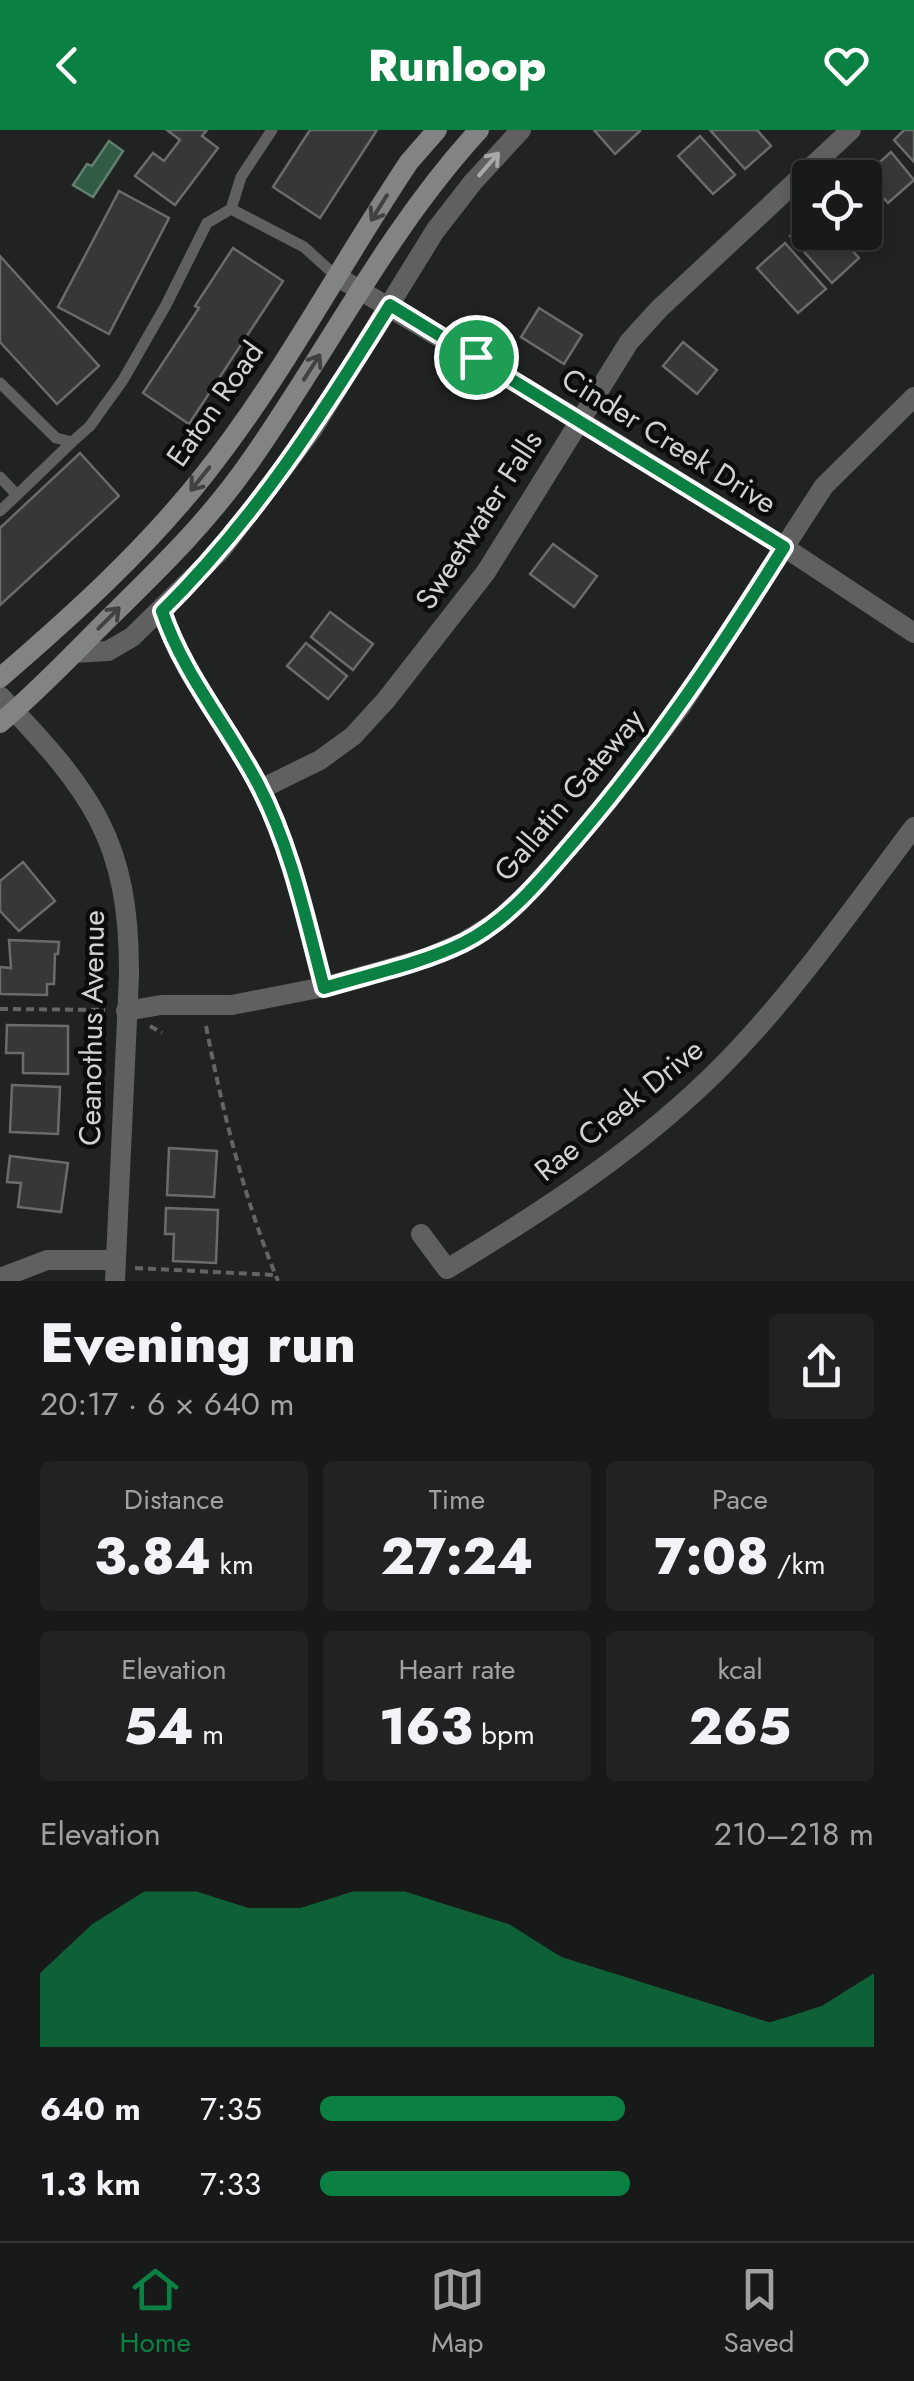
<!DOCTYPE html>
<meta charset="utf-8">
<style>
:root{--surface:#181a19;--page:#212322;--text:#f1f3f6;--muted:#9fa1a2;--line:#363838;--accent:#0b8043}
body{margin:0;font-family:Jost,sans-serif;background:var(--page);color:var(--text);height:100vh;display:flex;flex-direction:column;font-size:38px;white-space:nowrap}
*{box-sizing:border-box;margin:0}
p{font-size:32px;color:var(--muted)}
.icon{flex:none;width:55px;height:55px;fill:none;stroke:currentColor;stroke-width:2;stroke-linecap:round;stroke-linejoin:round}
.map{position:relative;height:1151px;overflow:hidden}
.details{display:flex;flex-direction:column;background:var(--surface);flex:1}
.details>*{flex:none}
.tools{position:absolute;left:792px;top:30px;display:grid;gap:20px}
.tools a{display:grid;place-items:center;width:90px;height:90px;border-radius:10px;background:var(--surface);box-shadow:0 5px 15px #0003,0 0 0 2px var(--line);font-size:50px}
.pin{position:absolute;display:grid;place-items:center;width:85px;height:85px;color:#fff;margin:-42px;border:5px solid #fff;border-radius:50%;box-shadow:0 2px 10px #0007}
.round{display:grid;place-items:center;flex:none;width:105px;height:105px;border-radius:10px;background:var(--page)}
.summary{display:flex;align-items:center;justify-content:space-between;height:170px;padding:0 40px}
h1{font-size:55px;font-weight:800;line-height:75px}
.stats{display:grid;grid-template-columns:repeat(3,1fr);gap:15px;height:170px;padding:10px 40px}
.stats div{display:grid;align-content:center;border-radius:10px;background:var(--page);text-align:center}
.stats b{font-size:50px;font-weight:800}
.stats small{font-size:28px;font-weight:400}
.stats p{font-size:28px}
.chart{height:280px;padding:20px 40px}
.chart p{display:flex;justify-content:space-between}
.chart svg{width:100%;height:180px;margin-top:10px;fill:var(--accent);opacity:.7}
ul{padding:0 40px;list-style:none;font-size:32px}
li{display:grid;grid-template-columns:160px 120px 1fr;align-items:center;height:75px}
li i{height:25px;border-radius:12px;background:var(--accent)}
header{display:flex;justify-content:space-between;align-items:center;height:130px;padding:0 40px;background:var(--accent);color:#fff;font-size:45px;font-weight:800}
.menu{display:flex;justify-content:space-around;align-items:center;height:140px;border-top:2px solid var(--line);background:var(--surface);font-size:28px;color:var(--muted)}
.menu a{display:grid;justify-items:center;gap:5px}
.menu .on{color:var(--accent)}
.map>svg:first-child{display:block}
</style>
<header><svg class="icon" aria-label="back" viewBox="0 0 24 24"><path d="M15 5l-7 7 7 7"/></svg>Runloop<svg class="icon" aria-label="heart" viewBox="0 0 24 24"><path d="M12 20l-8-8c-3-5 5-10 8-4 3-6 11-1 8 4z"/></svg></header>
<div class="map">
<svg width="914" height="1151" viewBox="0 0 914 1151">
<rect width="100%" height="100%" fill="#202321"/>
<!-- water -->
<polygon fill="#305b44" stroke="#607f6e" stroke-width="2.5" points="109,11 123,21 93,67 73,55 87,34 92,36"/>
<!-- building -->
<g fill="#353836" stroke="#696c6a" stroke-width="2.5">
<polygon points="167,0 207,0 202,6 218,18 175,75 135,46 153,23 164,31 180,10"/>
<polygon points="310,0 377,0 320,88 273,57"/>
<polygon points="594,0 639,0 640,1 615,24"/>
<polygon points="710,0 757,0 771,16 745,39"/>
<polygon points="904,0 914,0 914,32 894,10"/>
<polygon points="700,6 735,45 713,64 678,26"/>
<polygon points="891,22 914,50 888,73 864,46"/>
<polygon points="119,61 169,88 109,204 58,177"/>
<polygon points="865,66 879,81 865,94"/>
<polygon points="810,88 810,102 836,102 859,128 832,153 790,106"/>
<polygon points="785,113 826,159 798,183 757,138"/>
<polygon points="233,118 283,151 189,294 143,263 199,178 195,176"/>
<polygon points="0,126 99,236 57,274 0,212"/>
<polygon points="539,178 582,205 564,234 521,207"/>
<polygon points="683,212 717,240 697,264 663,236"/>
<polygon points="80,323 119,366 0,475 0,398"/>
<polygon points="553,414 597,446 574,477 530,444"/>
<polygon points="330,482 373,514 353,540 311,507"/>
<polygon points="306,513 347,546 328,569 287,536"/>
<polygon points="23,732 55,771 19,801 0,781 0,751"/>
<polygon points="9,810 59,812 58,824 55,824 54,854 47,854 47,865 0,864 0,837 11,838"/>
<polygon points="7,895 68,896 68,944 23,943 23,923 6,923"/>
<polygon points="12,955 60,957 58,1004 10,1002"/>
<polygon points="169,1018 217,1021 214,1067 167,1065"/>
<polygon points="10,1026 68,1033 61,1082 18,1077 21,1053 7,1052"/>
<polygon points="166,1078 218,1080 216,1133 173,1131 174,1104 165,1104"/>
</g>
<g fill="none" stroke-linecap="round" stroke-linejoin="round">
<!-- path -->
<g stroke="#626563" stroke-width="4" stroke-dasharray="8 5" stroke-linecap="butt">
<polyline points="0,879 105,880"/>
<polyline points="150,896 162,903"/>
<path d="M 206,896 C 223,983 244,1069 278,1151"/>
<polyline points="135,1138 275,1145"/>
</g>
<!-- lane -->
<g stroke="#5f605f" stroke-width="11">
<polyline points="231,79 241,47 272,0"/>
<polyline points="0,253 56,308 72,312 90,296 123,250 166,175 207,93 231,79 304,117 336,146"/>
<polyline points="0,347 17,365 72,312"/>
<polyline points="0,381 17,365"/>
</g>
<!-- street -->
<g stroke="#5f605f" stroke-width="20">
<polyline points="336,146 579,290 784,417 914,503"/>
<path d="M 162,481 C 182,544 227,595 258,654 C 291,717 306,790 324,857"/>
<polyline points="74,523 108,521 132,507 222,419 312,300 435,101 473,52 521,0"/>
<path d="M 0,566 C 91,661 130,710 129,846 L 115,1151"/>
<polyline points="261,659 320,630 353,606 386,570 486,442 629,212 659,179 851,0"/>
<polyline points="126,881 161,875 232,875 324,857 426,828 464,812 499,790 538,753 609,670 679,579 824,356 914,267"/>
<path d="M 421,1104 L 447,1139 C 545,1080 642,1017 723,935 C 794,863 853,778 914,697"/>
<polyline points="0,1148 47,1130 115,1130"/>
</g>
<!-- secondary -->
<g stroke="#818482" stroke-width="20">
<path d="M 0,548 C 73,485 145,420 205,344 C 282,247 340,135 409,32 L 437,0"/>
<path d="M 0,593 C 37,562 70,527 104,493 C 157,441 209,391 251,330 C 328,220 388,99 479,0"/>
</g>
</g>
<!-- one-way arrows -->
<defs><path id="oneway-shaft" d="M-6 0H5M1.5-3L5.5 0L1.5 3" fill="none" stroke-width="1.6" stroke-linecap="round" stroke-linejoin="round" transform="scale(2.5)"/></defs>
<use stroke="#a8aaa9" href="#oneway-shaft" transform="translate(489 34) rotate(-49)"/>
<g stroke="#404241">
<use href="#oneway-shaft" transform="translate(379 78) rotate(122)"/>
<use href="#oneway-shaft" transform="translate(312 237) rotate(-57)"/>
<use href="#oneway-shaft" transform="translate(200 349) rotate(129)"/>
<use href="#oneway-shaft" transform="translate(109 488) rotate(-45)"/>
</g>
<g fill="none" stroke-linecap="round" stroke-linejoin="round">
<defs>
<path id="route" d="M 390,175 L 784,417 C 720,519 654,618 575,710 C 542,748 509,790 463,813 C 420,834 370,844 324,858 C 306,790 291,717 258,654 C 227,595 183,544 162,481 C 256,388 321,286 390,175 Z"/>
</defs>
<!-- route casing -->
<use href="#route" stroke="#fff" stroke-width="20"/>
<!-- route -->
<use href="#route" stroke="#0b8043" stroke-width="12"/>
</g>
<g text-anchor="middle" stroke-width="9" stroke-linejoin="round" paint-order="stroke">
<!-- street labels -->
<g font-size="30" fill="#d0d2d1" stroke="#0a0c0b">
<text transform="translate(215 274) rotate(-55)" y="10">Eaton Road</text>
<text transform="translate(669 311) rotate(32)" y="10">Cinder Creek Drive</text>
<text transform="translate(479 390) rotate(-57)" y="10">Sweetwater Falls</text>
<text transform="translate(569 665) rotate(-50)" y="10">Gallatin Gateway</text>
<text transform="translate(92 898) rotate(-89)" y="10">Ceanothus Avenue</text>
<text transform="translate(619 980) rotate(-39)" y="10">Rae Creek Drive</text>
</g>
</g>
</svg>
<div class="tools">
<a><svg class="icon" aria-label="locate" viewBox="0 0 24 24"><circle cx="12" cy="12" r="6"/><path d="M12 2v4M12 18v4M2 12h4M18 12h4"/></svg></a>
</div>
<div class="pin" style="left:476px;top:227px;background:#1e9e55"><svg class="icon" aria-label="arrive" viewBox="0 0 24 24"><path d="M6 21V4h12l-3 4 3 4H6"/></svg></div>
</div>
<section class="details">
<div class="summary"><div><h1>Evening run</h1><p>20:17 · 6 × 640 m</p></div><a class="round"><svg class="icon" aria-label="share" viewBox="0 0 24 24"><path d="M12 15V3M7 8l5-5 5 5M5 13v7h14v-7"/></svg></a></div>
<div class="stats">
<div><p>Distance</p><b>3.84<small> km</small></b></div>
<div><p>Time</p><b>27:24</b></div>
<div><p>Pace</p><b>7:08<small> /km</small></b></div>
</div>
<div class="stats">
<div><p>Elevation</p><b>54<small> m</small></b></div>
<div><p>Heart rate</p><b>163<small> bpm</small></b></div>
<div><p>kcal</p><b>265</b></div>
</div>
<div class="chart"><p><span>Elevation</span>210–218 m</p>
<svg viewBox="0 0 160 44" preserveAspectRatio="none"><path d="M0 44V26L10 14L20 6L30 6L40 10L50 10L60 6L70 6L80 10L90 14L100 22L110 26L120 30L130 34L140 38L150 34L160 26V44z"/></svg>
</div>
<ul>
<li><b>640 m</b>7:35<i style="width:55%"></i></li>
<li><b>1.3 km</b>7:33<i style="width:56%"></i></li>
</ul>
</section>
<nav class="menu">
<a class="on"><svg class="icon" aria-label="home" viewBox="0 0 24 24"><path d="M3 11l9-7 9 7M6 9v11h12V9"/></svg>Home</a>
<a><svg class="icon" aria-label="map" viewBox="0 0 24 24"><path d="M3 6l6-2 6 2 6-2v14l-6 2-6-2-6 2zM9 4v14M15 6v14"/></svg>Map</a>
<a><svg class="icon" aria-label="saved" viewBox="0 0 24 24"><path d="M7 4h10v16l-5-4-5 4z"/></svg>Saved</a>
</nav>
